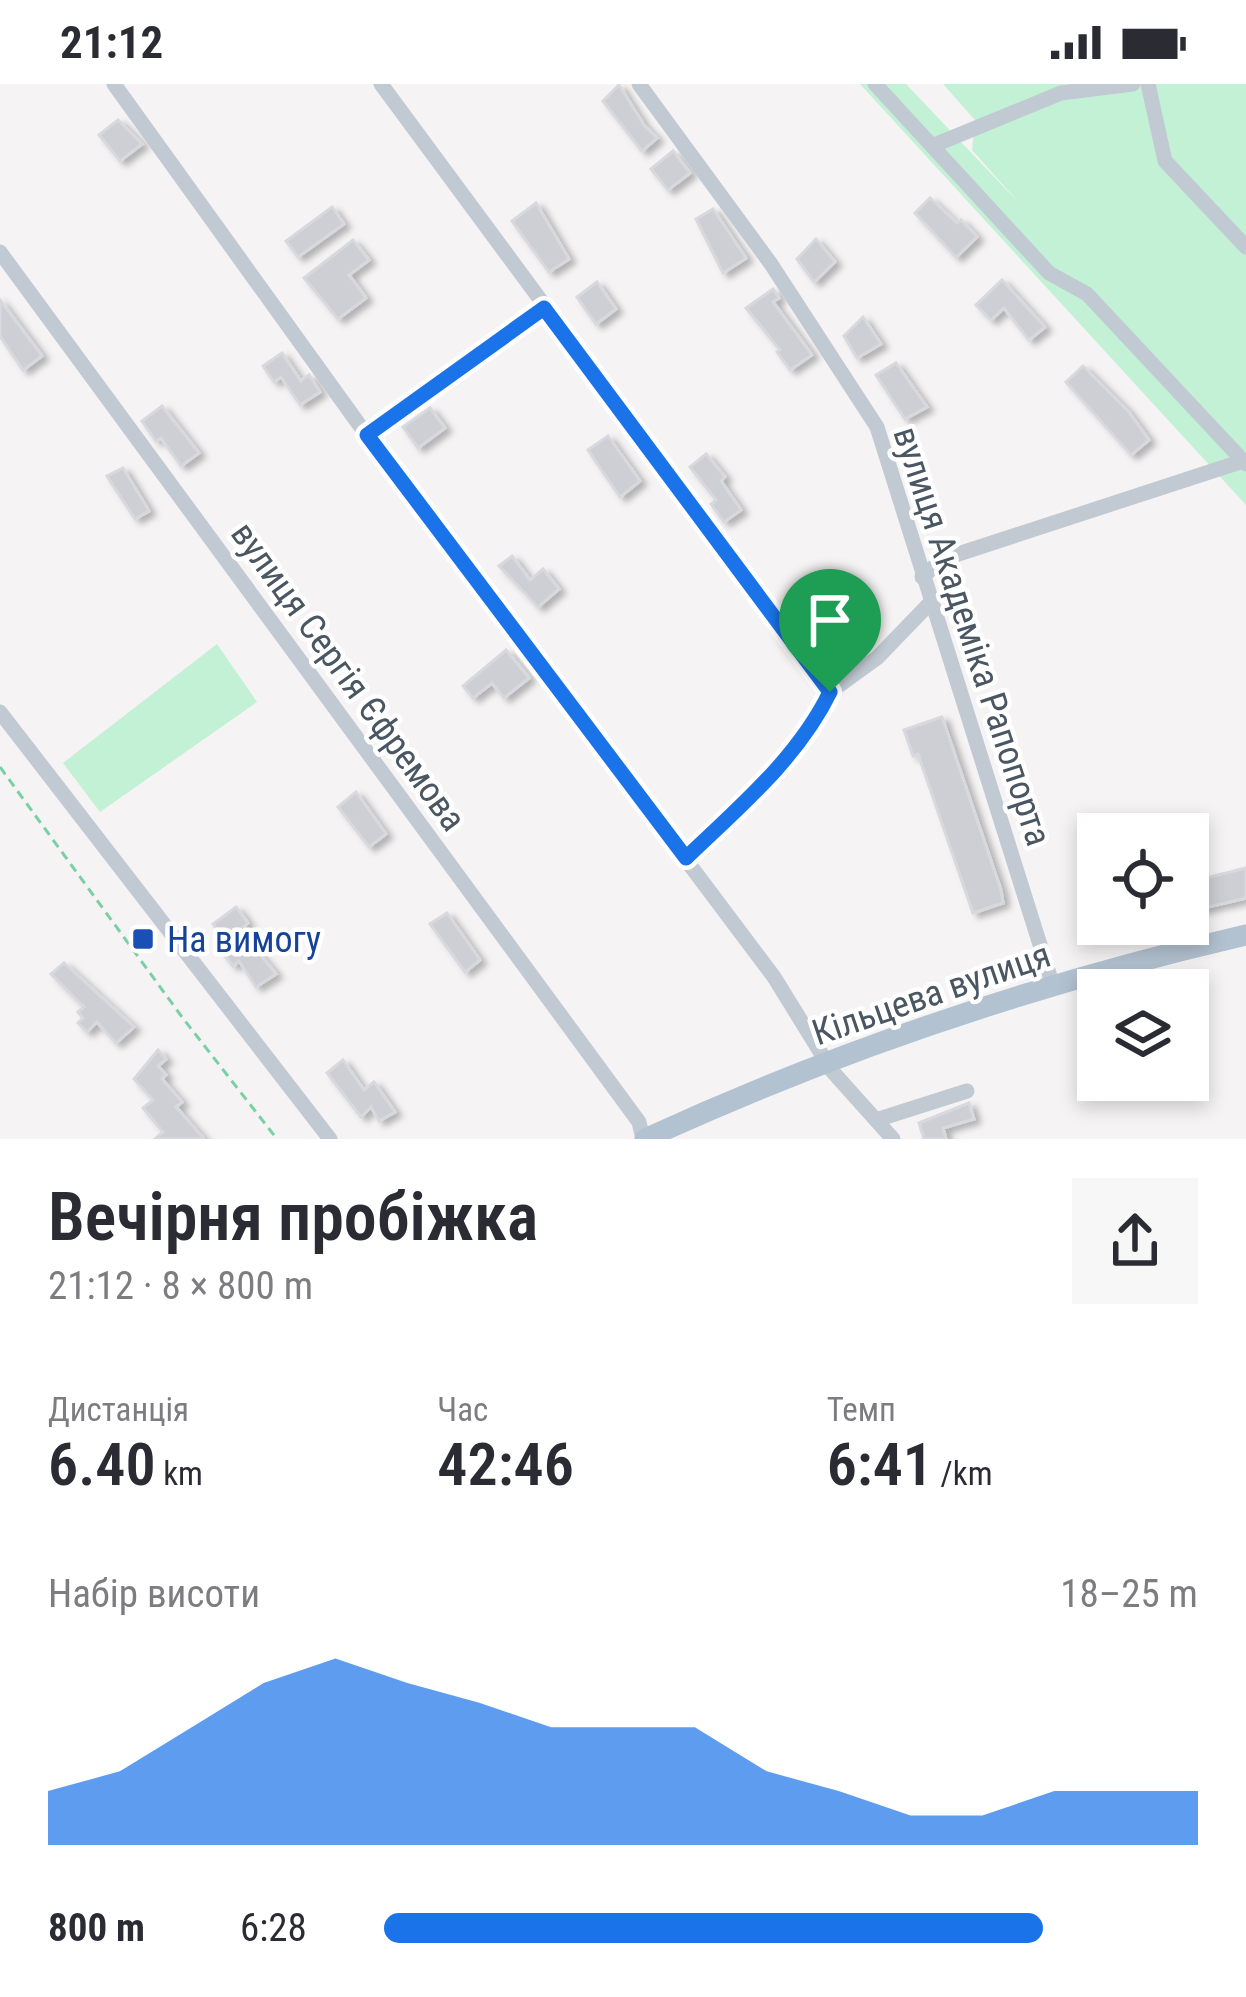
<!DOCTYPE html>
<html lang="uk">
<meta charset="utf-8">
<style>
:root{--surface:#fff;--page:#f7f7f7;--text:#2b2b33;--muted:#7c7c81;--accent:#1a73e8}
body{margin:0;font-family:"Roboto Condensed",sans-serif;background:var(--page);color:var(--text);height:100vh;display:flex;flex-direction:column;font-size:45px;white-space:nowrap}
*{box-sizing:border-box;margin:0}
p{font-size:39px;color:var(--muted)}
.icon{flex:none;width:66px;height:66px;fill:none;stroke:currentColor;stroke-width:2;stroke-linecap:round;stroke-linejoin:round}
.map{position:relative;height:1055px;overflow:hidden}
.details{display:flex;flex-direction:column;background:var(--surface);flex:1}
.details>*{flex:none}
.fabs{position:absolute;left:1077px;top:729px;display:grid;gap:24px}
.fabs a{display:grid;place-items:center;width:132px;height:132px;border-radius:0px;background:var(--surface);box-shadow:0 6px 18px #0003;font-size:60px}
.pin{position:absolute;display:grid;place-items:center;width:102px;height:102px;color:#fff;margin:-123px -51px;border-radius:50% 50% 50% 0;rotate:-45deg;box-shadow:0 0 12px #0007}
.pin .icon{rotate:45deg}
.round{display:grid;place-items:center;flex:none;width:126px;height:126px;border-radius:0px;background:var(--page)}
.overview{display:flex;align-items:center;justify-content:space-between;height:204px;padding:0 48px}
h1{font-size:66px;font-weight:600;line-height:90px}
.figures{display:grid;grid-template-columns:repeat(3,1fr);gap:18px;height:204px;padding:12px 48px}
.figures div{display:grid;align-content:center}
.figures b{font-size:60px;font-weight:600}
.figures small{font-size:33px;font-weight:400}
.figures p{font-size:33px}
.chart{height:336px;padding:24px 48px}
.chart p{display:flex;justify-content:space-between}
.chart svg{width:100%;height:216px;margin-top:12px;fill:var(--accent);opacity:.7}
ul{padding:0 48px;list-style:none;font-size:39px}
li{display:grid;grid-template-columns:192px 144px 1fr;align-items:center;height:90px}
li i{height:30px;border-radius:15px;background:var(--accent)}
.status{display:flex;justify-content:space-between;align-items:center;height:84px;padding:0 60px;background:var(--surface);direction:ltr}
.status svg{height:33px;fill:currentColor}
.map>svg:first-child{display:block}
</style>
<div class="status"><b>21:12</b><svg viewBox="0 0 49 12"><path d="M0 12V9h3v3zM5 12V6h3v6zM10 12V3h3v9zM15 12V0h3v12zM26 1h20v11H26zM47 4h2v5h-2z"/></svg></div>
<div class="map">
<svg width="1246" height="1055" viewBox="0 0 1246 1055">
<defs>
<filter id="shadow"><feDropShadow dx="6" dy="4" stdDeviation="3" flood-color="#0004"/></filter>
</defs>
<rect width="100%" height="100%" fill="#f5f3f3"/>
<!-- green -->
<g fill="#c3f1d5">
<polygon points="860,0 906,0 1019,119 972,66 975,36 943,0 1246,0 1246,421"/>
<polygon points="217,560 257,618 100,728 63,679"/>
</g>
<!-- building -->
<g fill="#cdcfd5" stroke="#d7d9de" stroke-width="3" filter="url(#shadow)">
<polygon points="619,1 644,41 657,54 642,67 603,17"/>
<polygon points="118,36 142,60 120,77 99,51"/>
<polygon points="673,67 690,89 668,106 651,85"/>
<polygon points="930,114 957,139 961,136 977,153 956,173 915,129"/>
<polygon points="536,119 569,175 549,188 512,137"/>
<polygon points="332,123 344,140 298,173 286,157"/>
<polygon points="713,125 746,174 723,189 696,135"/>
<polygon points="816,155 835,178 814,198 797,175"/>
<polygon points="353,156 369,176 349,191 366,214 338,235 304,194"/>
<polygon points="1002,196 1045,243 1029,256 1004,224 991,236 976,221"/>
<polygon points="597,198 616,225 596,240 577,213"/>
<polygon points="773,205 779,214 773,218 812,271 790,286 777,268 780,266 746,224"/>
<polygon points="0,216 42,272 23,286 0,252"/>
<polygon points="863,233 881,260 857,274 844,252"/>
<polygon points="282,269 301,297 309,291 320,308 300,321 281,293 274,298 263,282"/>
<polygon points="896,279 927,323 905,335 876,291"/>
<polygon points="1083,282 1128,327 1149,356 1131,371 1066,298"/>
<polygon points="162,322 199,369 181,382 161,354 156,357 142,337"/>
<polygon points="430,324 445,344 418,364 403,343"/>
<polygon points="608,352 640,397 620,413 588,366"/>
<polygon points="706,370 725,393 721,397 741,426 724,438 711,420 716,416 690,383"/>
<polygon points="123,384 149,427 135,435 107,392"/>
<polygon points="512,472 530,496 543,485 559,505 538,523 499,482"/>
<polygon points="506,566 529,594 504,614 492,599 473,614 463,602"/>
<polygon points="942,633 1001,806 1003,819 973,829 918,670 913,672 904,646"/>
<polygon points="356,708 386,750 369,763 338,723"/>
<polygon points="1246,784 1246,814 1200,825 1194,797"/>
<polygon points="236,823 248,839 240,846 276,890 256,903 239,877 233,882 222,868 229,862 213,840"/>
<polygon points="447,829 480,876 465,888 430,840"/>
<polygon points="64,879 134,943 116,959 97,938 87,948 78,939 83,934 78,928 84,923 51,890"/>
<polygon points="158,966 166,975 158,982 166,991 162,995 182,1018 176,1023 204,1055 155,1055 163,1048 143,1024 153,1016 134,995"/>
<polygon points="343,976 364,1006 374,998 395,1028 379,1037 371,1023 361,1033 327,989"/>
<polygon points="969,1019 974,1035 943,1044 946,1055 924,1055 919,1039"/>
</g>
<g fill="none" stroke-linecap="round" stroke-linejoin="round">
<!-- path -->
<polyline stroke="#7ad0a6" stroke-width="3" stroke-dasharray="9 6" stroke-linecap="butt" points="0,683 182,933 277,1055"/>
<!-- minor -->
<g stroke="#c1cad2" stroke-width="15">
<polyline points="114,0 358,339 774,893 832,987 893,1055"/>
<polyline points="381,0 830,608"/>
<polyline points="639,0 771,180 877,343 1053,902"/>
<polyline points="875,0 1049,189 1087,210 1246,380"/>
<polyline points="1148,0 1165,77 1246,163"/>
<polyline points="932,62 1061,9 1133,0"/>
<polyline points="0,168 639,1038 643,1055"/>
<polyline points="367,351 544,224"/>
<polyline points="922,493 943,475 1243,377"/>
<polyline points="0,628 330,1055"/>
<polyline points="685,774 764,698 806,648 830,608 877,574 930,519"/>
<polyline points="876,1036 967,1007"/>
</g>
<!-- major -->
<path stroke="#b3c2d1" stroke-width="21" d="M 645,1055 C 838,966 1039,899 1246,851"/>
</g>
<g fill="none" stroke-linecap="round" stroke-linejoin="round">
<defs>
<path id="route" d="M 544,224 L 830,608 C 798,674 738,724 686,774 L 367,351 Z"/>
</defs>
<!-- route casing -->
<use href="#route" stroke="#fff" stroke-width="24"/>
<!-- route -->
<use href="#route" stroke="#1a73e8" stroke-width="15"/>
</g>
<!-- markers -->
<rect fill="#1a4fb4" stroke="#fff" stroke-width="4.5" x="131" y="843" width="24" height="24" rx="6"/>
<g text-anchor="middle" stroke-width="9" stroke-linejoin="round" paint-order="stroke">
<!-- street labels -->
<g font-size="36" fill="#4a5661" stroke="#fff">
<text transform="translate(973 552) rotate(72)" y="13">вулиця Академіка Рапопорта</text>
<text transform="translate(349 592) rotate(54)" y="13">вулиця Сергія Єфремова</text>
<text transform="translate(931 909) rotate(-19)" y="13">Кільцева вулиця</text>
</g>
<!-- transit labels -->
<g font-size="36" fill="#164399" stroke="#fff" text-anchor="start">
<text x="167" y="868">На вимогу</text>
</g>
</g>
</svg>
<div class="fabs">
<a><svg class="icon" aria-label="locate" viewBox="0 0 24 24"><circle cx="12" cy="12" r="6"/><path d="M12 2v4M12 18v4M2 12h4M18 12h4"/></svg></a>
<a><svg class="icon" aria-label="layers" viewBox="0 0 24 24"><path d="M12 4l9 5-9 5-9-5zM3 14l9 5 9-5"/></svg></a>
</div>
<div class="pin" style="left:830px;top:608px;background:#1e9e55"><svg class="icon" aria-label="arrive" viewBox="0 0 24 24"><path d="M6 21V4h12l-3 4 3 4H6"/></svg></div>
</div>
<section class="details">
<div class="overview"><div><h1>Вечірня пробіжка</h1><p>21:12 · 8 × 800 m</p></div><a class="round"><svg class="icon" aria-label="share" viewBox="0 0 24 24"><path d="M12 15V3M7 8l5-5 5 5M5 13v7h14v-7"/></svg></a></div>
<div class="figures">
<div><p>Дистанція</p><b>6.40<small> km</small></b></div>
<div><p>Час</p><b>42:46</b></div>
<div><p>Темп</p><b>6:41<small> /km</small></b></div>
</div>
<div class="chart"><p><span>Набір висоти</span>18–25 m</p>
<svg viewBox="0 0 160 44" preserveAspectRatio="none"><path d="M0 44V33L10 29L20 20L30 11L40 6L50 11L60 15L70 20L80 20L90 20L100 29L110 33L120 38L130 38L140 33L150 33L160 33V44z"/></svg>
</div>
<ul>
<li><b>800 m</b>6:28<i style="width:81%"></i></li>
</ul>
</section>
